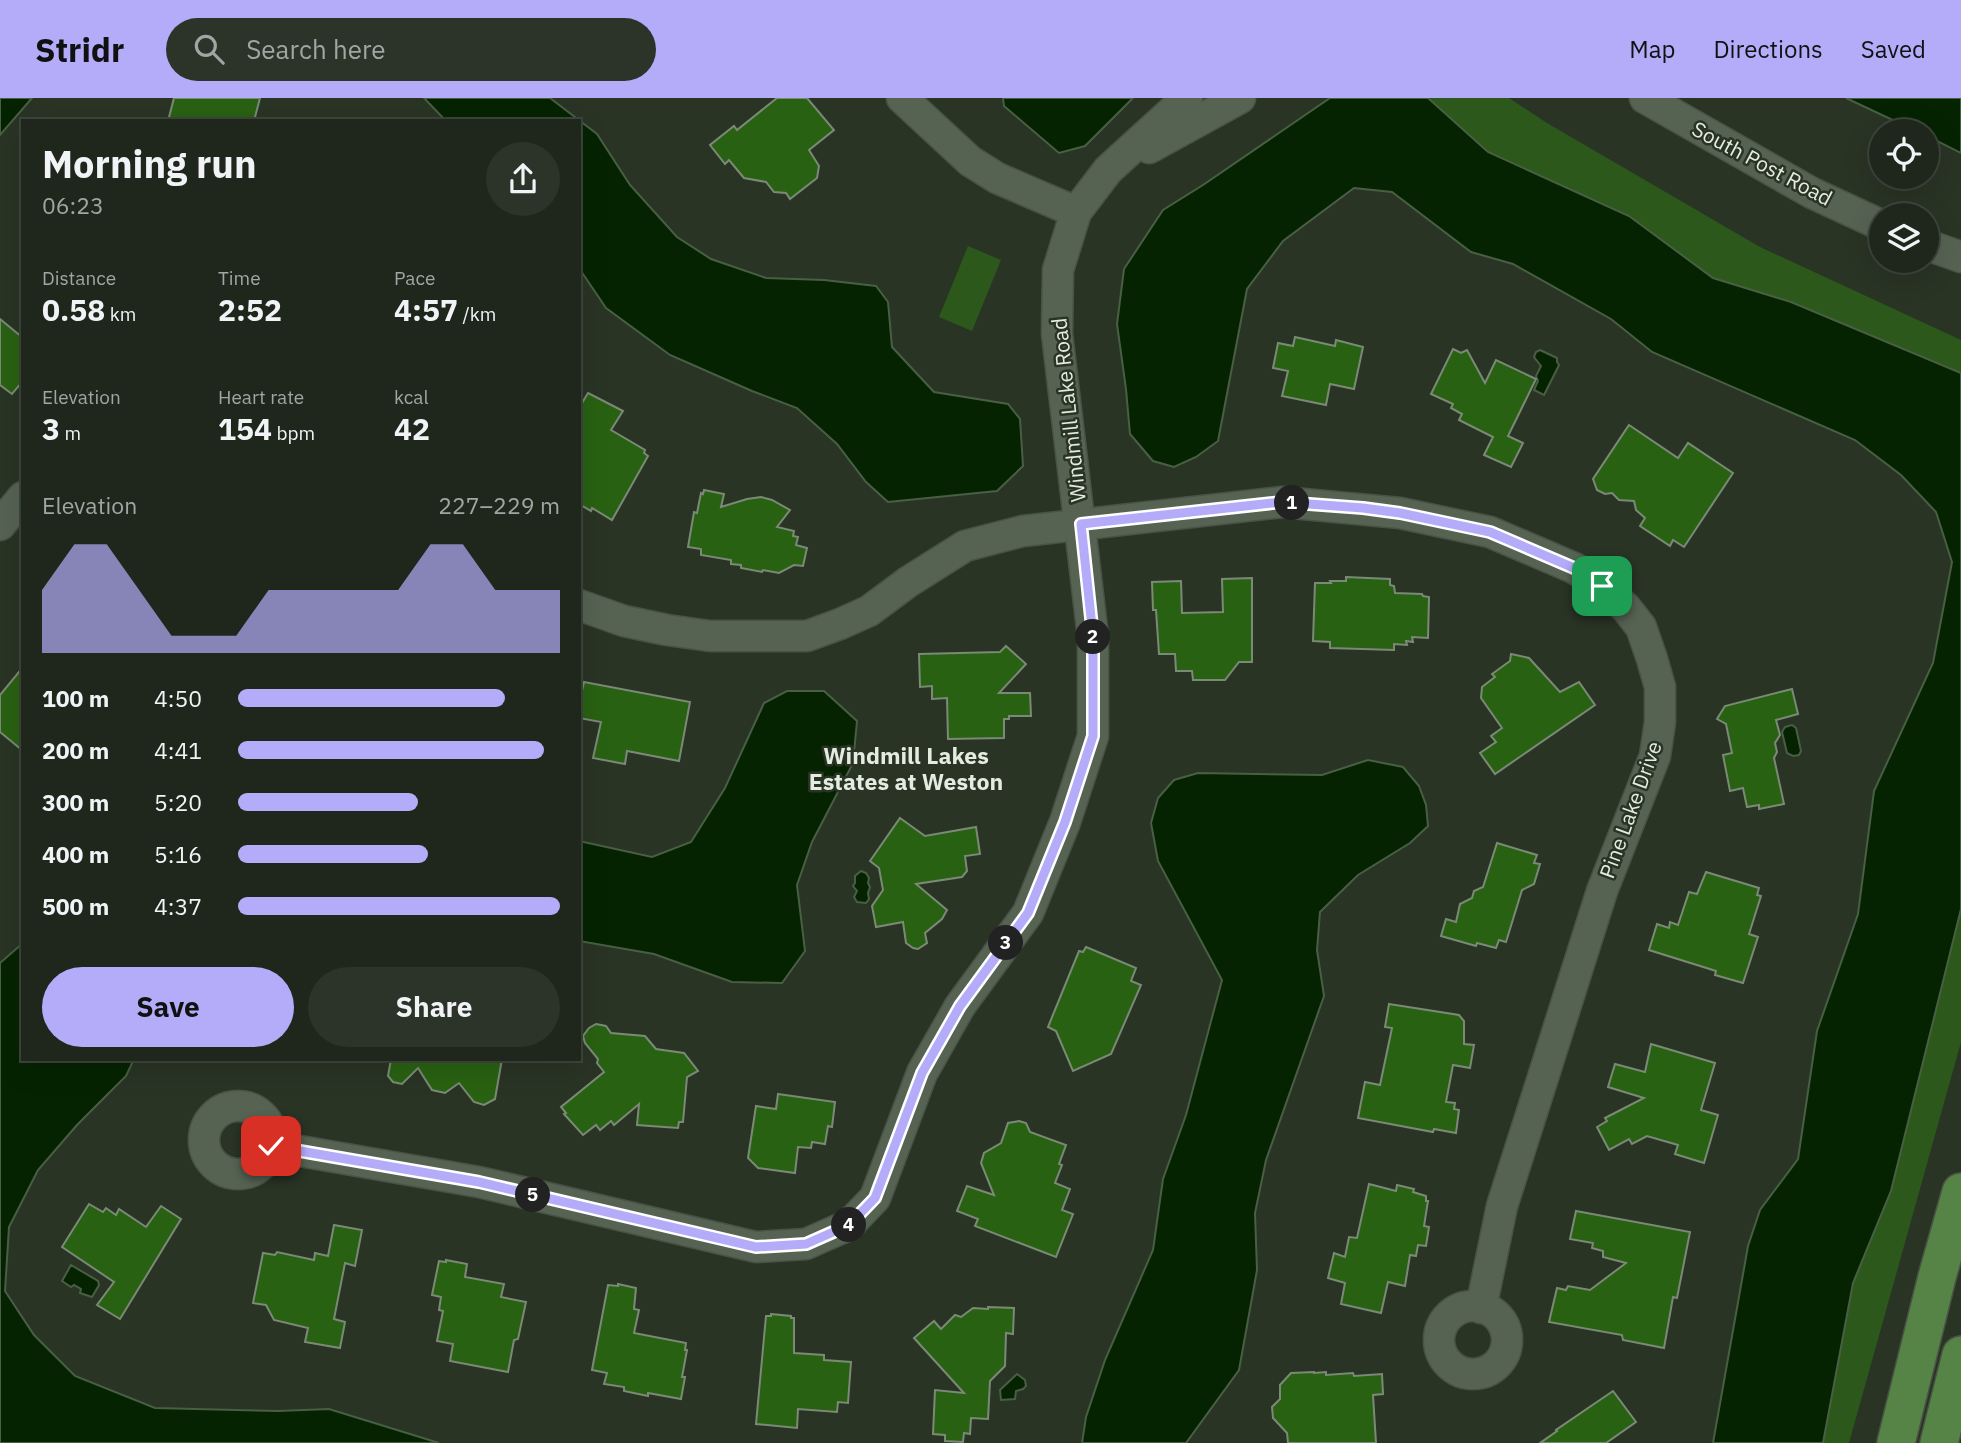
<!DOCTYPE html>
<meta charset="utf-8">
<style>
:root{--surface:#1f271c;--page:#2c3329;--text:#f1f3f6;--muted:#a1a5a3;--line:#3c443b;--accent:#b4acf9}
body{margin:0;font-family:"IBM Plex Sans",sans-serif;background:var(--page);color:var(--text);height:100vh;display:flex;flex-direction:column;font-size:26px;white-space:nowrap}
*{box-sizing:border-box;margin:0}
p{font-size:23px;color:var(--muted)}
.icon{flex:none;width:38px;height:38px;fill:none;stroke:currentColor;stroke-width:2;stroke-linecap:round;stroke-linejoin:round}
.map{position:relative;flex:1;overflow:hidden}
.sheet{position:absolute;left:21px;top:21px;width:560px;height:942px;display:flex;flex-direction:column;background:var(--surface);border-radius:0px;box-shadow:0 7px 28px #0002,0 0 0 2px var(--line)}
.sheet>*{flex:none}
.fabs{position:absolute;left:1869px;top:21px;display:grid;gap:14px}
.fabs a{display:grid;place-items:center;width:70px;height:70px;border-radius:50%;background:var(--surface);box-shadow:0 7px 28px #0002,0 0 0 2px var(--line);font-size:35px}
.pin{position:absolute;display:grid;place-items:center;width:60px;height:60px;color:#fff;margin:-30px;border-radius:14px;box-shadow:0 4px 10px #0006}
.km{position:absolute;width:35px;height:35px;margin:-18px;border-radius:50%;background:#222;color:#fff;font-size:19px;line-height:35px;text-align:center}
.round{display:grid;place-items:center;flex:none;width:74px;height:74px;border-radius:37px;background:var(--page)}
.summary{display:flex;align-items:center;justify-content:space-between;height:119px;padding:0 21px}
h1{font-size:38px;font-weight:800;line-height:52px}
.figures{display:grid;grid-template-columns:repeat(3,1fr);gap:10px;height:119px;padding:7px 21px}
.figures div{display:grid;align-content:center}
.figures b{font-size:30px;font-weight:800}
.figures small{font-size:19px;font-weight:400}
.figures p{font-size:19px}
.chart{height:196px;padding:14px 21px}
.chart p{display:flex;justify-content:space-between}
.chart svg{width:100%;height:126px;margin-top:7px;fill:var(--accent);opacity:.7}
.cta{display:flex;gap:14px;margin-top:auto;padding:14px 21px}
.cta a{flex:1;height:80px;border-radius:42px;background:var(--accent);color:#111;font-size:28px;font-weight:800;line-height:80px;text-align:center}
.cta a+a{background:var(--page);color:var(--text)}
ul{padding:0 21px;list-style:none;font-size:23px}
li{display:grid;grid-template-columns:112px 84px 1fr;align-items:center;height:52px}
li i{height:18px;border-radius:9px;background:var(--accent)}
header{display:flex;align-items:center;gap:42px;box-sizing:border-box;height:98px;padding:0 35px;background:var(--accent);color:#111}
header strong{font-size:33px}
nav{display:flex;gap:38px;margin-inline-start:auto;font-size:24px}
.search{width:490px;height:63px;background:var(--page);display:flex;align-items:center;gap:18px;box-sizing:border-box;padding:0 24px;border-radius:38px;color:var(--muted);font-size:26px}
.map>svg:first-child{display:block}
</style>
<header>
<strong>Stridr</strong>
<div class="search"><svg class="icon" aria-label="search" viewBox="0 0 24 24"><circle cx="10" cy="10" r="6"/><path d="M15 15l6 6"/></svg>Search here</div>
<nav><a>Map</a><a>Directions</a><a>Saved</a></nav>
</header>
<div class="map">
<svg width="1961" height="1345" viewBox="0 0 1961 1345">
<rect width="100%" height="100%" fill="#293425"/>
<!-- green -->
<g fill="#2c581b">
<polygon points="1428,0 1509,0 1547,25 1760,149 1961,242 1961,275 1791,204 1712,180 1629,118 1488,54"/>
<polygon points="968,148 1001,162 972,233 939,219"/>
<polygon points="1961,811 1961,944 1849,1345 1823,1345 1853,1185 1891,1093"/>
</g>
<!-- water -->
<g fill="#052300" stroke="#485f44" stroke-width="2">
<polygon points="0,0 32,0 0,37"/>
<polygon points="424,0 550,0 597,36 630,87 677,139 711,161 766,180 824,182 876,188 888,204 892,249 934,294 1008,306 1020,321 1023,368 997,393 888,404 866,384 837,346 797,310 752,293 670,257 606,210 579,170 579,23 446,23"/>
<polygon points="1003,0 1133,0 1085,48 1059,55 1004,8"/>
<polygon points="1330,0 1428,0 1488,54 1629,118 1713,180 1791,204 1961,275 1961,811 1891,1093 1853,1185 1823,1345 1713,1345 1748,1148 1760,1112 1798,1061 1817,933 1858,816 1874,693 1933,565 1952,464 1936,414 1901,377 1855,342 1652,254 1611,221 1513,166 1471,154 1392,94 1354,90 1283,143 1247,191 1218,343 1196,359 1174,369 1153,363 1130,336 1126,291 1117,226 1124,171 1163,112 1203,87"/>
<polygon points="1846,0 1961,0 1961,55 1927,38 1927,33 1916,33"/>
<polygon points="1540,252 1557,260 1557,264 1559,267 1544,297 1534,292 1538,283 1536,278 1541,268 1534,259 1536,254"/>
<polygon points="787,593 824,593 857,623 853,665 812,744 797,787 805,853 782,885 732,884 654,856 579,843 579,743 652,759 691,744 725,690 764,605"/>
<polygon points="1792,627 1796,630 1801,653 1799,657 1793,658 1787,655 1782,634 1785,629"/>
<polygon points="1368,662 1403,669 1419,688 1426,707 1428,728 1410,745 1358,777 1320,814 1317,852 1324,898 1266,1062 1255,1115 1257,1172 1239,1272 1186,1345 1082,1345 1086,1319 1105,1262 1153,1152 1163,1081 1186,1017 1222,882 1158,763 1151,725 1158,700 1174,682 1198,675 1322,677"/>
<polygon points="861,773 866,775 869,780 868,785 870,789 868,795 869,801 866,805 857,804 854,799 857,793 853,788 855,785 855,778"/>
<polygon points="23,845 23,961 134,961 126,978 77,1027 38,1072 9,1129 5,1193 34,1237 75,1278 155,1310 278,1313 329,1311 439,1345 0,1345 0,865"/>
<polygon points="71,1167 98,1183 99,1187 92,1199 80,1195 81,1191 74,1187 71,1189 62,1183"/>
<polygon points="1017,1276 1025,1282 1026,1288 1023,1291 1016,1293 1015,1301 1001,1302 1000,1292"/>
</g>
<!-- building -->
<g fill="#296112" stroke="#7b8977" stroke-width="2">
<polygon points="174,0 260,0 254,23 168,23"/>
<polygon points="777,0 807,0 834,32 809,52 819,68 817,80 790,101 786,95 774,94 766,84 744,80 729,62 725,66 710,47 734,28 737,32"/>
<polygon points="0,221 23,240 23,283 12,296 0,287"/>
<polygon points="1295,239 1335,248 1336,242 1363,249 1354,291 1330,286 1326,307 1282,298 1288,273 1273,270 1278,245 1293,248"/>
<polygon points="1453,251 1461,255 1467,252 1485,285 1496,262 1536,281 1508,338 1523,345 1511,369 1484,357 1493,339 1459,322 1462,316 1451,310 1453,306 1431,296"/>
<polygon points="588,295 623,313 611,332 645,352 644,355 648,358 612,422 592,410 591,413 579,406 579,310"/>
<polygon points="1629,327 1678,360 1688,345 1733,375 1684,449 1673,442 1670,448 1640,428 1645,420 1636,412 1634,403 1619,402 1612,395 1605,396 1597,392 1593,381"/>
<polygon points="704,392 724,396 721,409 747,401 761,399 772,402 790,412 777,429 794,433 793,438 798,439 796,447 807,450 803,468 794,467 779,475 763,472 762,474 741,470 741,467 731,466 731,462 701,457 701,451 688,449 694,414 697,415 701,395 703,396"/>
<polygon points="1346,479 1390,481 1390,487 1394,488 1395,495 1422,496 1423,498 1429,499 1428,540 1412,539 1413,544 1406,543 1407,547 1394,546 1394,552 1330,550 1330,544 1313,543 1315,485 1331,485 1330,483 1346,483"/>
<polygon points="1252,480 1252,564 1239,564 1225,582 1193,582 1192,573 1176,573 1175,556 1159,556 1156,512 1153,512 1152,484 1181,483 1182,515 1223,514 1222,481"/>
<polygon points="1006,548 1026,566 999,595 1030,595 1031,618 1009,618 1009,621 1004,621 1004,640 948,641 947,600 932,601 932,588 920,589 919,556 1000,554"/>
<polygon points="1511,556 1529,560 1560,594 1579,584 1595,607 1495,676 1480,655 1496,644 1491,638 1502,630 1481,600 1482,589 1495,579 1492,576 1510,563"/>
<polygon points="23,569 23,653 0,634 0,597"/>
<polygon points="584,584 690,604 679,663 627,653 625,666 593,660 601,624 579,620 579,606"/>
<polygon points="1792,591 1798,616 1776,622 1780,637 1775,645 1777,654 1774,660 1784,706 1759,711 1759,707 1747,709 1743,690 1730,693 1723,657 1732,655 1726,626 1717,621 1725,608"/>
<polygon points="900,720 925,738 976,729 980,756 965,758 967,773 962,779 916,786 947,812 942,821 925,835 927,845 918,851 913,850 906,845 903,824 876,829 872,808 883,792 879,770 870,763"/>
<polygon points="1497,745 1537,757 1534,765 1540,766 1534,786 1522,792 1506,844 1499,842 1496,850 1477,845 1476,848 1441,838 1446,821 1456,824 1460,806 1472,800 1474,793 1483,789"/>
<polygon points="1706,774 1759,790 1757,797 1761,798 1749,836 1758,839 1743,885 1715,877 1716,873 1649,852 1657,826 1669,830 1670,824 1678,827 1689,794 1697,796"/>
<polygon points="1086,849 1136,870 1131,883 1141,887 1111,956 1073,973 1056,933 1048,929 1079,853 1083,854"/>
<polygon points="1389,906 1459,917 1464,923 1464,946 1474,947 1470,970 1453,967 1446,1004 1455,1005 1454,1011 1459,1012 1456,1035 1434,1031 1433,1034 1358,1020 1365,984 1380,987 1392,930 1385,929"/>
<polygon points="596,926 606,928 611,935 645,938 656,951 684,955 698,973 687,979 683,1024 679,1024 678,1030 637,1027 639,1006 614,1027 611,1023 600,1032 596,1027 583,1037 564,1016 566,1015 561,1009 604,974 597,965 598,961 585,945 583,938 589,930"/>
<polygon points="1651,946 1715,965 1701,1012 1718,1017 1704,1065 1675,1056 1678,1047 1647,1038 1632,1046 1629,1041 1609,1052 1597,1029 1607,1023 1605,1020 1644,1000 1608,989 1615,966 1645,974"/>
<polygon points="391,961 502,961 495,1001 484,1007 474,1004 459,985 445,995 432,992 418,970 402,986 393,984 388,978"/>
<polygon points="778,996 835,1004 832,1029 828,1028 825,1046 812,1044 811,1050 798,1049 795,1075 758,1070 748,1060 756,1008 776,1011"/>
<polygon points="1019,1023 1026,1025 1030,1034 1066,1047 1059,1066 1062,1067 1055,1085 1070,1091 1062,1112 1073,1116 1056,1159 975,1128 978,1121 957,1113 967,1088 994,1097 981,1065 984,1055 1001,1045 1008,1025"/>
<polygon points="1369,1086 1396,1093 1397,1087 1414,1091 1413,1094 1426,1098 1426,1103 1428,1103 1424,1128 1429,1129 1426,1148 1418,1147 1416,1158 1410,1157 1405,1188 1388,1184 1381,1215 1341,1206 1345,1185 1328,1180 1334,1155 1345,1159 1349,1139 1357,1140"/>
<polygon points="89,1106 103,1114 106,1110 116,1117 119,1111 146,1129 161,1108 181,1121 120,1221 97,1207 114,1184 62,1149"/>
<polygon points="1576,1113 1690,1134 1677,1200 1673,1199 1664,1250 1623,1242 1622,1237 1549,1224 1557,1190 1566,1192 1568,1188 1590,1192 1626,1165 1603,1159 1603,1153 1592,1150 1593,1145 1570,1141"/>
<polygon points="334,1127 362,1132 355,1168 345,1165 334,1221 345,1224 340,1250 305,1244 308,1230 274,1222 266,1207 253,1205 263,1155 275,1157 277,1154 314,1162 315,1155 328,1158"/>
<polygon points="446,1162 467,1166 465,1179 504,1186 501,1199 526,1204 518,1241 514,1242 508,1274 450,1263 453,1246 437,1243 443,1213 439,1212 441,1199 432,1197 439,1163 446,1164"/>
<polygon points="618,1186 636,1190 634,1211 639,1212 634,1235 686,1245 685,1252 687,1252 682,1279 685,1279 681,1301 648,1295 648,1298 624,1293 624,1289 604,1286 607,1275 592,1272 608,1187 618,1188"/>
<polygon points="988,1209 1014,1210 1013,1236 1006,1235 1005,1268 990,1283 988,1321 971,1320 970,1336 964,1335 963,1344 945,1343 945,1337 933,1336 935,1292 964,1295 914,1240 934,1223 941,1231 955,1217 961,1219 973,1210 988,1211"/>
<polygon points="771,1216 791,1218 791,1220 794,1220 794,1255 824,1257 824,1262 851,1264 848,1305 838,1304 837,1314 798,1311 797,1330 756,1326 766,1218 771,1218"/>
<polygon points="1314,1274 1314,1275 1326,1274 1326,1277 1353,1275 1354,1278 1382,1276 1383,1296 1373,1297 1376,1345 1288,1345 1287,1335 1273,1320 1272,1309 1280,1301 1280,1287 1291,1275"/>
<polygon points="1613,1293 1636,1324 1606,1345 1540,1345 1557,1333 1556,1332"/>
</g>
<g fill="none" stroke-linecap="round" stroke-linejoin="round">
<defs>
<g id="minor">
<polyline points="902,0 970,63 997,80 1076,114"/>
<polyline points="1645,0 1812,95 1881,127"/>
<polyline points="1149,50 1240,0"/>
<polyline points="1927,147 1961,159"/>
<polyline points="0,427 23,399"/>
<polyline points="579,507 624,523 667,532 710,538 807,538 840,526 869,513 908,484 965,448 1023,433 1282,404 1400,415 1490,434 1574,470 1602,488 1626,510 1641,529 1652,561 1660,589 1660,624 1655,658 1602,793 1539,992 1502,1108 1481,1210"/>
<circle cx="238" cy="1042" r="34"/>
<polyline points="271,1048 479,1084 756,1149 806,1146 849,1127 875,1100 922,975 960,908 1028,815 1065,724 1093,638 1093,539 1057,236 1058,172 1076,114 1108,72 1187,0"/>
<circle cx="1473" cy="1242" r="34"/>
</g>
<g id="major">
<polyline points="1896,1345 1937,1179 1961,1094"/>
<polyline points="1939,1345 1961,1257"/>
</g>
</defs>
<!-- minor casing -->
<use href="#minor" stroke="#485245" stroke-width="33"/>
<!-- major casing -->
<use href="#major" stroke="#485245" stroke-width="40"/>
<!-- minor -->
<use href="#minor" stroke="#566353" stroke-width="30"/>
<!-- major -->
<use href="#major" stroke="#568446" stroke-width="37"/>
</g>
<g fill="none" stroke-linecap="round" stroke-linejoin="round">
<defs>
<polyline id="route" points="271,1048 479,1084 756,1149 806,1146 849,1127 875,1100 922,975 960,908 1028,815 1065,724 1093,638 1093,538 1081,426 1282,404 1363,410 1400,415 1490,434 1574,470 1602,488"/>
</defs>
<!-- route casing -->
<use href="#route" stroke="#fff" stroke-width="14"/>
<!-- route -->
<use href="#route" stroke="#b4acf9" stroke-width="9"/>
</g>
<g text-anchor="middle" stroke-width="5" stroke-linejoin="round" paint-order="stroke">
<!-- street labels -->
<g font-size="21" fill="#e4ebe1" stroke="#293425">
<text transform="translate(1762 66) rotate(28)" y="7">South Post Road</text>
<text transform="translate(1069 312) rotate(-96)" y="7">Windmill Lake Road</text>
<text transform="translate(1631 712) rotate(-70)" y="7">Pine Lake Drive</text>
</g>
<!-- neighbourhood labels -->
<g font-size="23" font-weight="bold" fill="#e4ebe1" stroke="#293425">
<text x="906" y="666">Windmill Lakes<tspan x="906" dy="26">Estates at Weston</tspan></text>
</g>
</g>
</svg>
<div class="fabs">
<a><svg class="icon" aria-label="locate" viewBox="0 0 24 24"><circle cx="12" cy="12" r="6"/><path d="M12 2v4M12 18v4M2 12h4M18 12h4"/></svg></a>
<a><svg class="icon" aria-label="layers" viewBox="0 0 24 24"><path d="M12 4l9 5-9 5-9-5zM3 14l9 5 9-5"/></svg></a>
</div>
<div class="pin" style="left:1602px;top:488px;background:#1e9e55"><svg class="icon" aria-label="arrive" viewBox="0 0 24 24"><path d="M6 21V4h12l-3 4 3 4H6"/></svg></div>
<div class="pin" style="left:271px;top:1048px;background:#d93025"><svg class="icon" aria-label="check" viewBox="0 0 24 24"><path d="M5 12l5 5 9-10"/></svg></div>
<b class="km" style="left:1292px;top:405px">1</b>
<b class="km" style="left:1093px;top:539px">2</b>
<b class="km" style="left:1006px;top:845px">3</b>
<b class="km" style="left:849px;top:1127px">4</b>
<b class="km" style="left:533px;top:1097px">5</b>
<section class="sheet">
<div class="summary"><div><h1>Morning run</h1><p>06:23</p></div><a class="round"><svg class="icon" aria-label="share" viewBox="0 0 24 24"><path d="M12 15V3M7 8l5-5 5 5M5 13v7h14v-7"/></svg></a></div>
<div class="figures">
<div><p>Distance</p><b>0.58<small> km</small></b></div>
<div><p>Time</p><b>2:52</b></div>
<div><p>Pace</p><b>4:57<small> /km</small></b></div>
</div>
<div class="figures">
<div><p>Elevation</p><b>3<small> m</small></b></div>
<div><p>Heart rate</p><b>154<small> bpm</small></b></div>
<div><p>kcal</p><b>42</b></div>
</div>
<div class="chart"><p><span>Elevation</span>227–229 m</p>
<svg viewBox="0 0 160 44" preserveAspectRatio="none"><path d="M0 44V22L10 6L20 6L30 22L40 38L50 38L60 38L70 22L80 22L90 22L100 22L110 22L120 6L130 6L140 22L150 22L160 22V44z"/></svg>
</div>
<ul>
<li><b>100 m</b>4:50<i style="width:83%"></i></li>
<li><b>200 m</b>4:41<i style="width:95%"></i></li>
<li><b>300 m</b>5:20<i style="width:56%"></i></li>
<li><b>400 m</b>5:16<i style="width:59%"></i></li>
<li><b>500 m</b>4:37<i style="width:100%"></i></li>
</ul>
<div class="cta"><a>Save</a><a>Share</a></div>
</section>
</div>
